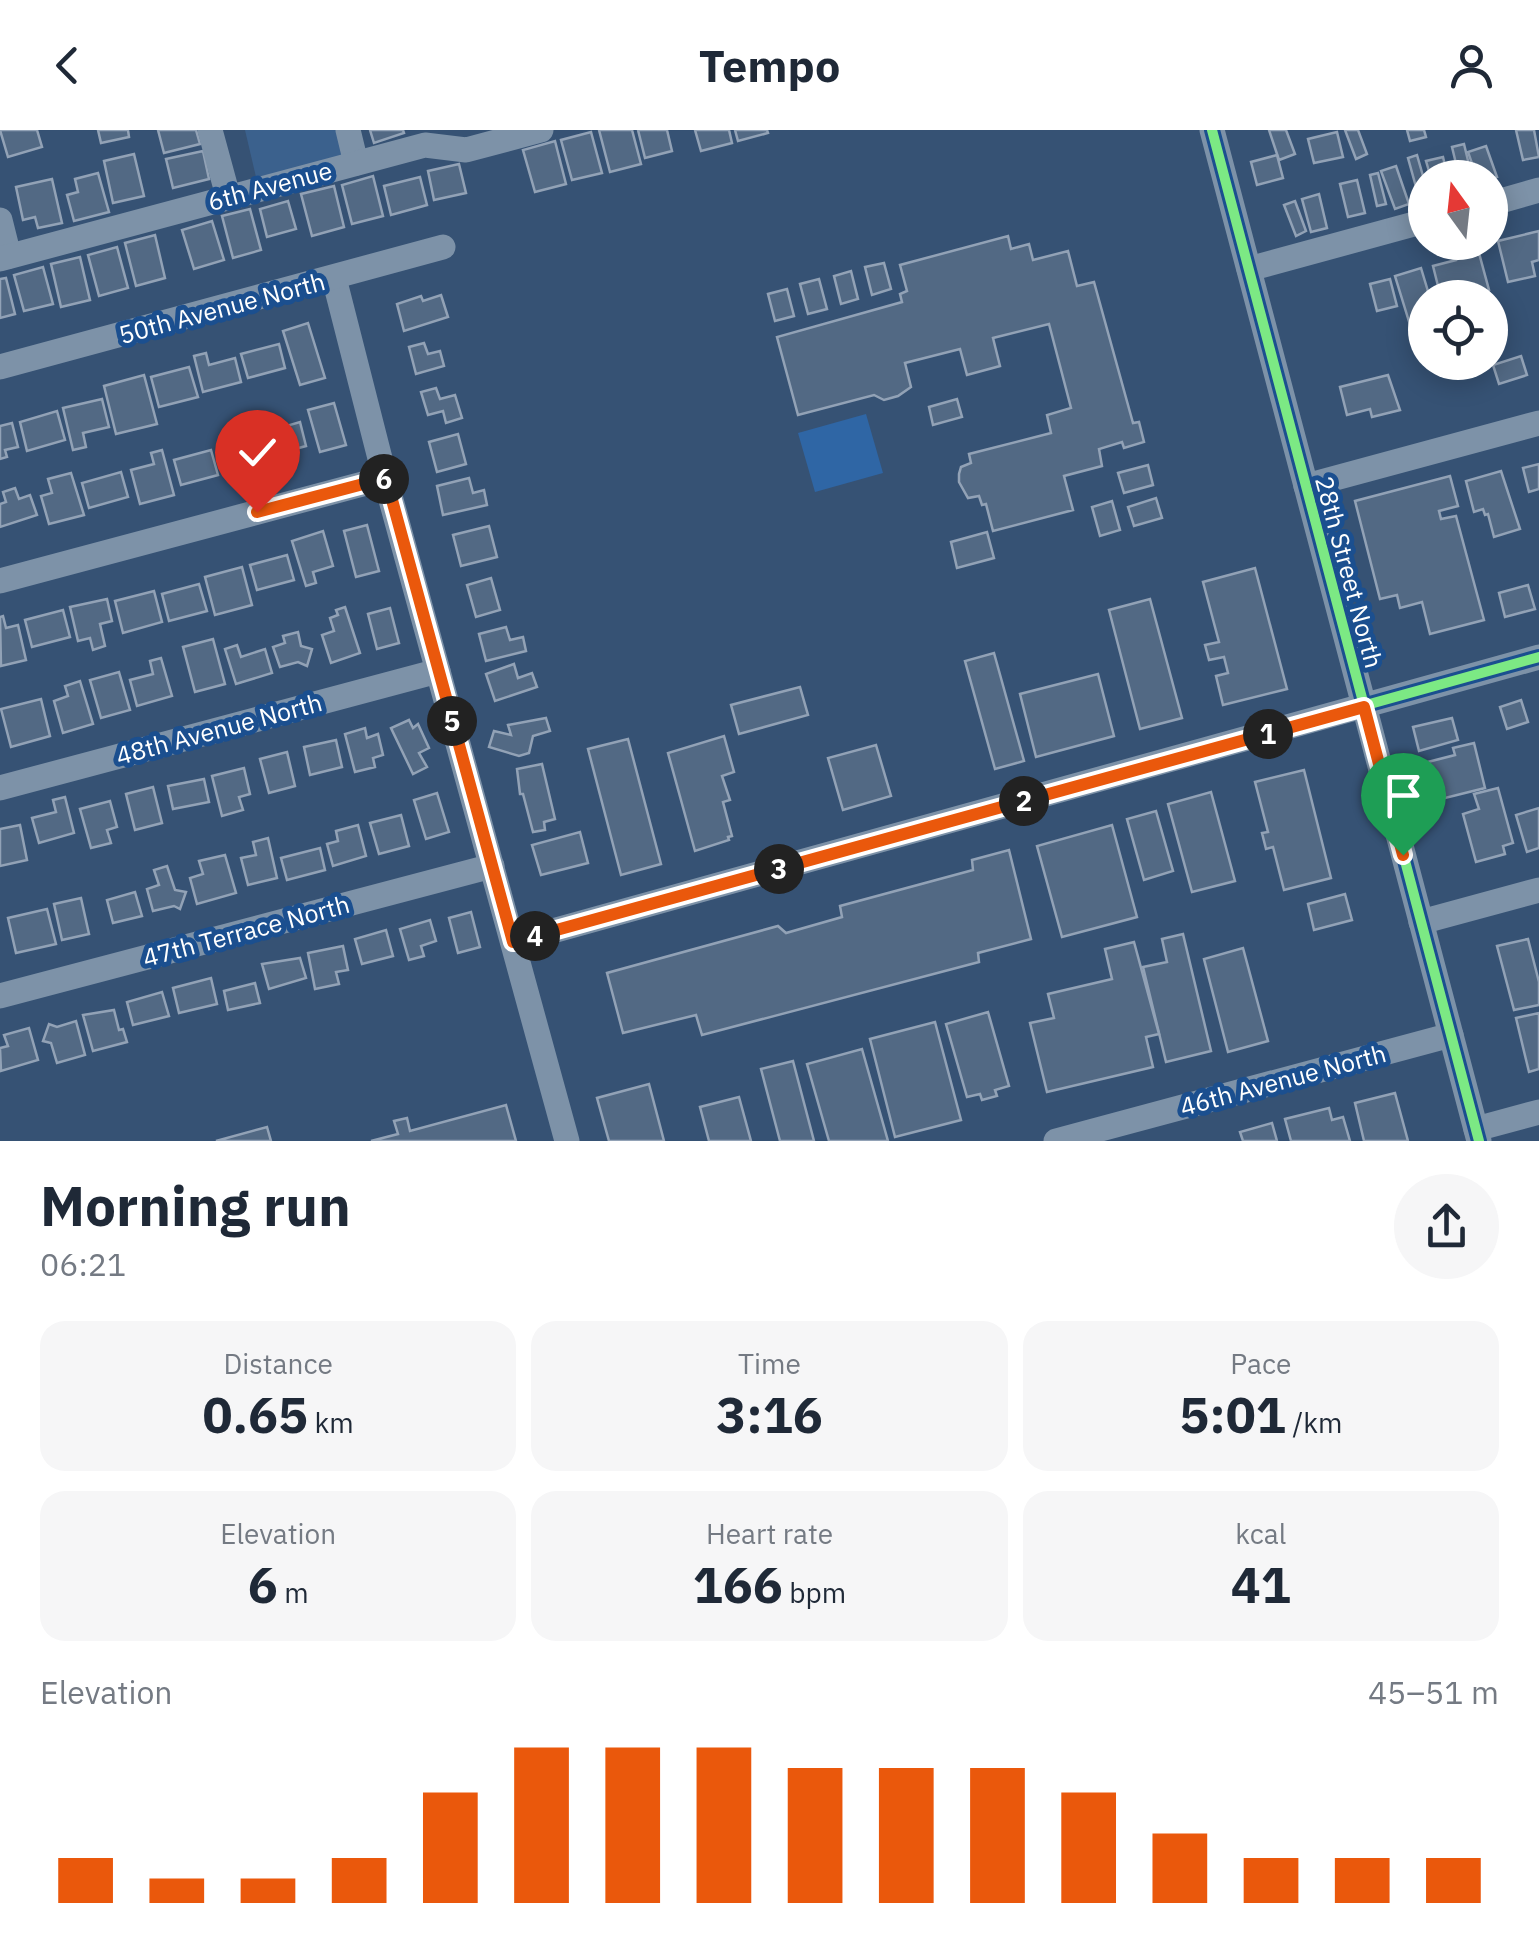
<!DOCTYPE html>
<meta charset="utf-8">
<style>
:root{--surface:#fff;--page:#f6f6f7;--text:#1f2937;--muted:#747a83;--accent:#ea580c}
body{margin:0;font-family:"IBM Plex Sans",sans-serif;background:var(--page);color:var(--text);height:100vh;display:flex;flex-direction:column;font-size:38px;white-space:nowrap}
*{box-sizing:border-box;margin:0}
p{font-size:32px;color:var(--muted)}
.icon{flex:none;width:55px;height:55px;fill:none;stroke:currentColor;stroke-width:2;stroke-linecap:round;stroke-linejoin:round}
.map{position:relative;height:1011px;overflow:hidden}
.panel{display:flex;flex-direction:column;background:var(--surface);flex:1}
.panel>*{flex:none}
.needle{width:65px;rotate:345deg}
.tools{position:absolute;left:1408px;top:30px;display:grid;gap:20px}
.tools a{display:grid;place-items:center;width:100px;height:100px;border-radius:50%;background:var(--surface);box-shadow:0 5px 25px #0003;font-size:50px}
.pin{position:absolute;display:grid;place-items:center;width:85px;height:85px;color:#fff;margin:-102px -42px;border-radius:50% 50% 50% 0;rotate:-45deg;box-shadow:0 0 10px #0007}
.pin .icon{rotate:45deg}
.km{position:absolute;width:50px;height:50px;margin:-25px;border-radius:50%;background:#222;color:#fff;font-size:28px;line-height:50px;text-align:center}
.round{display:grid;place-items:center;flex:none;width:105px;height:105px;border-radius:52px;background:var(--page)}
.head{display:flex;align-items:center;justify-content:space-between;height:170px;padding:0 40px}
h1{font-size:55px;font-weight:800;line-height:75px}
.figures{display:grid;grid-template-columns:repeat(3,1fr);gap:15px;height:170px;padding:10px 40px}
.figures div{display:grid;align-content:center;border-radius:25px;background:var(--page);text-align:center}
.figures b{font-size:50px;font-weight:800}
.figures small{font-size:28px;font-weight:400}
.figures p{font-size:28px}
.chart{height:280px;padding:20px 40px}
.chart p{display:flex;justify-content:space-between}
.chart svg{width:100%;height:180px;margin-top:10px;stroke:var(--accent);stroke-width:6}
header{display:flex;justify-content:space-between;align-items:center;height:130px;padding:0 40px;background:var(--surface);font-size:45px;font-weight:800}
.map>svg:first-child{display:block}
</style>
<header><svg class="icon" aria-label="back" viewBox="0 0 24 24"><path d="M15 5l-7 7 7 7"/></svg>Tempo<svg class="icon" aria-label="person" viewBox="0 0 24 24"><circle cx="12" cy="8" r="4"/><path d="M4 21q1-7 8-7t8 7"/></svg></header>
<div class="map">
<svg width="1539" height="1011" viewBox="0 0 1539 1011">
<rect width="100%" height="100%" fill="#365274"/>
<!-- green -->
<polygon fill="#2f66a5" points="866,284 883,343 815,362 798,303"/>
<!-- water -->
<polygon fill="#3b618d" points="245,0 339,0 348,32 256,47"/>
<!-- building -->
<g fill="#526984" stroke="#92a2b6" stroke-width="2.5">
<polygon points="0,0 37,0 42,17 8,27"/>
<polygon points="98,0 128,0 129,7 101,13"/>
<polygon points="158,0 196,0 200,14 164,23"/>
<polygon points="370,0 403,0 404,3 374,13"/>
<polygon points="599,0 632,0 641,34 610,42"/>
<polygon points="638,0 667,0 672,21 645,28"/>
<polygon points="695,0 729,0 732,13 701,21"/>
<polygon points="735,0 767,0 768,3 738,11"/>
<polygon points="1269,0 1286,0 1295,24 1279,30"/>
<polygon points="1345,0 1358,0 1367,24 1356,29"/>
<polygon points="1407,0 1424,0 1426,7 1410,11"/>
<polygon points="1516,0 1534,0 1539,27 1523,30"/>
<polygon points="591,2 602,43 572,50 561,10"/>
<polygon points="1337,2 1343,27 1314,33 1308,9"/>
<polygon points="555,11 566,54 535,62 523,20"/>
<polygon points="1464,14 1471,43 1459,46 1452,17"/>
<polygon points="1486,16 1497,47 1490,49 1477,48 1468,22"/>
<polygon points="203,21 209,49 173,58 166,29"/>
<polygon points="134,24 144,66 113,73 104,31"/>
<polygon points="1277,25 1283,48 1257,55 1251,32"/>
<polygon points="1417,25 1425,53 1425,62 1418,64 1408,28"/>
<polygon points="1443,27 1448,48 1431,48 1426,31"/>
<polygon points="459,34 466,63 434,70 428,41"/>
<polygon points="1396,36 1409,74 1395,79 1381,41"/>
<polygon points="98,43 109,82 74,91 67,65 78,62 75,49"/>
<polygon points="1378,43 1386,74 1377,76 1370,45"/>
<polygon points="373,46 383,86 352,94 342,55"/>
<polygon points="420,47 427,75 391,85 384,56"/>
<polygon points="52,49 62,93 38,98 35,87 23,90 16,57"/>
<polygon points="1357,50 1365,83 1348,87 1340,54"/>
<polygon points="334,56 344,97 312,106 301,64"/>
<polygon points="1319,64 1327,98 1311,102 1302,69"/>
<polygon points="288,71 296,99 267,107 260,79"/>
<polygon points="1295,71 1306,101 1296,106 1284,75"/>
<polygon points="250,79 261,120 233,128 222,86"/>
<polygon points="212,91 224,130 194,139 182,100"/>
<polygon points="1539,101 1539,130 1532,132 1535,146 1508,152 1498,111"/>
<polygon points="155,105 165,148 136,156 125,113"/>
<polygon points="1008,106 1011,119 1029,114 1033,130 1068,121 1077,156 1094,152 1133,293 1139,292 1144,312 1124,318 1122,312 1099,319 1102,336 1064,346 1073,380 993,401 986,374 982,375 979,366 968,368 959,352 959,344 961,337 971,333 969,324 1051,303 1047,285 1071,278 1049,194 993,208 1000,236 967,245 960,219 905,233 911,257 898,266 884,270 874,265 798,285 777,207 902,172 900,164 907,161 900,135"/>
<polygon points="1476,112 1489,160 1461,168 1441,168 1433,136 1456,130 1453,118"/>
<polygon points="117,117 128,158 99,166 88,125"/>
<polygon points="80,127 90,170 61,177 51,134"/>
<polygon points="884,133 891,159 872,165 865,137"/>
<polygon points="43,137 53,174 24,181 14,145"/>
<polygon points="1421,138 1430,168 1425,168 1425,194 1411,198 1395,146"/>
<polygon points="851,141 858,169 841,174 834,146"/>
<polygon points="6,148 15,184 0,188 0,149"/>
<polygon points="819,149 827,179 808,184 800,154"/>
<polygon points="1390,149 1397,176 1377,181 1370,154"/>
<polygon points="787,159 794,186 775,191 768,164"/>
<polygon points="441,165 448,187 404,201 397,174 421,166 423,171"/>
<polygon points="308,193 325,248 300,255 283,201"/>
<polygon points="424,213 428,224 440,221 444,236 416,244 409,217"/>
<polygon points="279,214 285,238 248,248 241,224"/>
<polygon points="206,223 209,235 235,228 241,252 203,262 194,226"/>
<polygon points="1521,226 1527,245 1499,254 1493,235"/>
<polygon points="189,237 198,267 159,277 151,247"/>
<polygon points="144,245 157,294 116,304 104,256"/>
<polygon points="1388,245 1400,280 1372,287 1370,279 1347,285 1340,257"/>
<polygon points="436,258 440,269 455,265 462,288 446,293 443,281 428,285 421,262"/>
<polygon points="102,269 109,297 83,303 86,317 73,320 63,278"/>
<polygon points="957,269 962,287 933,295 929,277"/>
<polygon points="334,273 346,315 320,322 308,280"/>
<polygon points="57,281 65,310 27,321 20,292"/>
<polygon points="300,292 306,316 269,326 262,303"/>
<polygon points="12,293 18,317 5,320 7,327 0,329 0,296"/>
<polygon points="458,304 466,334 437,342 429,312"/>
<polygon points="256,306 262,328 223,338 218,316"/>
<polygon points="162,320 174,365 140,374 131,340 154,334 151,323"/>
<polygon points="211,320 218,345 181,355 174,330"/>
<polygon points="1539,334 1539,359 1529,362 1523,338"/>
<polygon points="1148,335 1153,355 1124,363 1118,343"/>
<polygon points="1501,341 1520,399 1494,407 1488,384 1485,385 1483,379 1474,382 1466,351"/>
<polygon points="121,342 128,367 89,378 82,353"/>
<polygon points="71,343 84,385 49,394 41,366 52,363 48,349"/>
<polygon points="1450,346 1458,376 1439,381 1441,389 1456,386 1484,490 1430,504 1422,472 1400,478 1397,465 1380,469 1355,371"/>
<polygon points="469,348 473,363 484,360 487,375 443,385 437,356"/>
<polygon points="15,358 19,369 30,365 37,385 0,397 0,374 6,372 3,362"/>
<polygon points="1156,368 1162,388 1134,396 1128,377"/>
<polygon points="1112,371 1120,400 1100,406 1092,377"/>
<polygon points="367,395 379,441 356,447 344,401"/>
<polygon points="489,396 497,427 461,436 453,405"/>
<polygon points="323,401 333,436 313,442 316,453 306,456 292,411"/>
<polygon points="987,402 994,428 957,438 951,412"/>
<polygon points="287,425 294,450 257,460 250,435"/>
<polygon points="242,437 252,475 215,485 205,447"/>
<polygon points="1255,438 1287,559 1223,575 1216,546 1228,543 1224,527 1209,530 1205,515 1219,512 1203,452"/>
<polygon points="491,448 500,480 476,487 467,455"/>
<polygon points="199,454 207,481 169,491 162,464"/>
<polygon points="1528,455 1535,479 1505,487 1499,463"/>
<polygon points="154,461 162,492 123,503 115,471"/>
<polygon points="107,469 112,491 100,494 105,516 93,520 90,508 78,511 70,477"/>
<polygon points="1150,469 1182,588 1140,599 1109,480"/>
<polygon points="345,477 360,523 331,533 322,505 334,501 330,488 338,485 336,480"/>
<polygon points="390,478 399,513 377,519 368,484"/>
<polygon points="63,480 70,507 32,517 25,490"/>
<polygon points="3,486 6,498 18,495 26,530 1,536 0,487"/>
<polygon points="506,497 510,510 523,507 526,521 486,531 479,504"/>
<polygon points="298,502 301,516 312,519 307,536 298,532 280,537 273,517 285,513 283,506"/>
<polygon points="213,509 225,554 195,562 183,517"/>
<polygon points="237,515 241,527 265,519 272,543 236,554 225,519"/>
<polygon points="994,523 1024,631 995,639 965,531"/>
<polygon points="161,528 172,566 137,576 130,550 153,544 150,531"/>
<polygon points="514,534 518,548 532,543 537,557 495,571 486,544"/>
<polygon points="119,542 130,580 101,588 90,550"/>
<polygon points="1098,544 1114,606 1036,627 1020,564"/>
<polygon points="80,551 93,594 63,603 54,571 68,566 65,556"/>
<polygon points="800,557 808,585 739,604 731,575"/>
<polygon points="41,569 50,606 11,617 1,579"/>
<polygon points="1521,570 1528,592 1507,599 1500,577"/>
<polygon points="546,588 550,601 533,606 529,623 519,626 489,617 494,601 511,605 508,595"/>
<polygon points="1452,588 1458,610 1419,621 1413,597"/>
<polygon points="409,590 413,598 418,594 429,618 419,623 427,637 413,644 391,598"/>
<polygon points="365,598 367,608 378,604 383,625 373,628 375,637 355,642 345,604"/>
<polygon points="724,606 734,642 722,646 730,670 723,672 732,706 728,707 729,710 695,721 668,623"/>
<polygon points="628,609 661,734 621,745 588,619"/>
<polygon points="336,610 342,637 310,645 304,617"/>
<polygon points="1474,613 1485,658 1445,668 1443,657 1431,660 1424,633 1455,625 1453,618"/>
<polygon points="876,615 891,666 843,680 828,628"/>
<polygon points="287,622 295,656 269,663 260,629"/>
<polygon points="542,634 555,689 544,692 545,700 533,702 523,664 520,664 517,639"/>
<polygon points="244,638 250,664 239,667 243,680 222,686 212,646"/>
<polygon points="1304,640 1331,748 1284,760 1273,717 1266,719 1262,703 1268,702 1255,652"/>
<polygon points="204,649 209,672 173,679 168,656"/>
<polygon points="153,657 162,693 135,700 126,664"/>
<polygon points="1498,658 1513,713 1503,716 1505,724 1476,732 1463,684 1479,679 1474,664"/>
<polygon points="1211,662 1235,751 1192,762 1168,674"/>
<polygon points="437,663 449,702 426,709 414,670"/>
<polygon points="65,667 74,703 39,713 32,688 56,682 53,670"/>
<polygon points="110,671 117,697 107,700 111,713 91,718 80,679"/>
<polygon points="1539,678 1539,718 1527,722 1516,685"/>
<polygon points="1156,681 1173,741 1144,750 1127,689"/>
<polygon points="401,685 409,716 379,724 370,693"/>
<polygon points="20,695 27,730 0,736 0,699"/>
<polygon points="358,695 366,726 333,736 327,714 338,711 336,701"/>
<polygon points="1112,695 1137,787 1062,807 1037,716"/>
<polygon points="580,702 588,733 541,745 532,715"/>
<polygon points="268,708 277,748 248,755 241,728 256,725 253,712"/>
<polygon points="320,718 325,740 287,750 281,728"/>
<polygon points="1009,720 1031,809 978,823 979,832 702,905 696,885 623,903 607,843 778,796 786,803 842,787 840,776 973,740 972,730"/>
<polygon points="225,725 236,763 197,774 190,748 203,744 199,731"/>
<polygon points="167,736 175,760 186,762 180,779 174,776 153,781 147,759 159,755 154,740"/>
<polygon points="135,762 142,786 113,793 107,770"/>
<polygon points="1345,764 1352,790 1314,800 1308,774"/>
<polygon points="81,768 89,804 62,810 54,774"/>
<polygon points="47,779 56,814 16,823 8,788"/>
<polygon points="471,782 480,817 458,823 449,788"/>
<polygon points="430,790 436,811 421,816 424,826 409,830 400,799"/>
<polygon points="386,800 393,826 362,834 355,809"/>
<polygon points="1183,804 1211,921 1166,932 1143,837 1167,832 1162,809"/>
<polygon points="1528,809 1539,852 1539,875 1514,880 1497,816"/>
<polygon points="1134,812 1159,904 1146,907 1153,937 1047,962 1030,893 1054,888 1048,864 1112,849 1105,819"/>
<polygon points="343,816 348,840 336,842 339,854 315,859 308,823"/>
<polygon points="1243,818 1268,911 1228,922 1204,829"/>
<polygon points="300,828 306,848 269,859 262,834"/>
<polygon points="211,848 217,874 179,883 173,858"/>
<polygon points="255,853 260,873 228,880 224,861"/>
<polygon points="162,862 169,886 133,895 127,872"/>
<polygon points="114,880 119,900 123,899 127,912 93,921 83,885"/>
<polygon points="988,882 1009,956 995,960 997,966 982,970 980,964 967,967 946,894"/>
<polygon points="1539,883 1539,939 1529,942 1516,888"/>
<polygon points="76,891 85,925 57,933 51,913 43,911 49,894 57,897"/>
<polygon points="935,892 961,990 895,1007 870,909"/>
<polygon points="29,898 38,930 1,941 0,918 8,916 4,905"/>
<polygon points="862,919 888,1011 829,1011 807,934"/>
<polygon points="793,931 814,1011 780,1011 761,939"/>
<polygon points="649,954 664,1011 609,1011 597,968"/>
<polygon points="1395,963 1408,1011 1364,1011 1355,973"/>
<polygon points="739,967 751,1011 709,1011 700,977"/>
<polygon points="506,975 516,1011 371,1011 398,1004 394,991 407,988 410,1001"/>
<polygon points="1329,978 1332,990 1343,987 1350,1011 1291,1011 1285,989"/>
<polygon points="1272,993 1277,1011 1243,1011 1240,1002"/>
<polygon points="267,997 271,1011 216,1011"/>
</g>
<g fill="none" stroke-linecap="round" stroke-linejoin="round">
<!-- minor -->
<g stroke="#7d92a8" stroke-width="25">
<polyline points="210,0 228,66"/>
<polyline points="348,0 356,33"/>
<polyline points="1212,0 1479,1011"/>
<polyline points="1490,74 1539,60"/>
<polyline points="0,90 9,126"/>
<polyline points="0,129 425,15 466,20 541,0"/>
<polyline points="1249,139 1425,91"/>
<polyline points="334,148 385,348 567,1011"/>
<polyline points="0,237 443,117"/>
<polyline points="1306,356 1539,293"/>
<polyline points="0,451 385,348"/>
<polyline points="0,658 438,541"/>
<polyline points="1421,792 1539,760"/>
<polyline points="513,812 1539,527"/>
<polyline points="0,866 492,736"/>
<polyline points="1476,999 1539,982"/>
<polyline points="1056,1011 1451,905"/>
</g>
<defs>
<g id="cycleway">
<polyline points="1212,0 1479,1011"/>
<polyline points="513,812 1539,527"/>
</g>
</defs>
<!-- cycleway casing -->
<use href="#cycleway" stroke="#1b4f8f" stroke-width="16"/>
<!-- cycleway -->
<use href="#cycleway" stroke="#7ce984" stroke-width="10"/>
</g>
<g fill="none" stroke-linecap="round" stroke-linejoin="round">
<defs>
<polyline id="route" points="257,382 386,348 513,812 1364,577 1403,725"/>
</defs>
<!-- route casing -->
<use href="#route" stroke="#fff" stroke-width="20"/>
<!-- route -->
<use href="#route" stroke="#ea580c" stroke-width="12"/>
</g>
<g text-anchor="middle" stroke-width="10" stroke-linejoin="round" paint-order="stroke">
<!-- street labels -->
<g font-size="25" fill="#fff" stroke="#1b4f8f">
<text transform="translate(270 56) rotate(-15)" y="9">6th Avenue</text>
<text transform="translate(222 178) rotate(-15)" y="9">50th Avenue North</text>
<text transform="translate(1349 442) rotate(75)" y="9">28th Street North</text>
<text transform="translate(219 599) rotate(-15)" y="9">48th Avenue North</text>
<text transform="translate(246 801) rotate(-15)" y="9">47th Terrace North</text>
<text transform="translate(1283 950) rotate(-15)" y="9">46th Avenue North</text>
</g>
</g>
</svg>
<div class="tools">
<a><svg class="needle" viewBox="-14 -14 28 28"><path d="M0-13l5 13h-10z" fill="#e53935"/><path d="M0 13l5-13h-10z" fill="#747a83"/></svg></a>
<a><svg class="icon" aria-label="locate" viewBox="0 0 24 24"><circle cx="12" cy="12" r="6"/><path d="M12 2v4M12 18v4M2 12h4M18 12h4"/></svg></a>
</div>
<div class="pin" style="left:1403px;top:725px;background:#1e9e55"><svg class="icon" aria-label="arrive" viewBox="0 0 24 24"><path d="M6 21V4h12l-3 4 3 4H6"/></svg></div>
<div class="pin" style="left:257px;top:382px;background:#d93025"><svg class="icon" aria-label="check" viewBox="0 0 24 24"><path d="M5 12l5 5 9-10"/></svg></div>
<b class="km" style="left:1268px;top:604px">1</b>
<b class="km" style="left:1024px;top:671px">2</b>
<b class="km" style="left:779px;top:739px">3</b>
<b class="km" style="left:535px;top:806px">4</b>
<b class="km" style="left:452px;top:591px">5</b>
<b class="km" style="left:384px;top:349px">6</b>
</div>
<section class="panel">
<div class="head"><div><h1>Morning run</h1><p>06:21</p></div><a class="round"><svg class="icon" aria-label="share" viewBox="0 0 24 24"><path d="M12 15V3M7 8l5-5 5 5M5 13v7h14v-7"/></svg></a></div>
<div class="figures">
<div><p>Distance</p><b>0.65<small> km</small></b></div>
<div><p>Time</p><b>3:16</b></div>
<div><p>Pace</p><b>5:01<small> /km</small></b></div>
</div>
<div class="figures">
<div><p>Elevation</p><b>6<small> m</small></b></div>
<div><p>Heart rate</p><b>166<small> bpm</small></b></div>
<div><p>kcal</p><b>41</b></div>
</div>
<div class="chart"><p><span>Elevation</span>45–51 m</p>
<svg viewBox="0 0 160 44" preserveAspectRatio="none"><path d="M5 44V33M15 44V38M25 44V38M35 44V33M45 44V17M55 44V6M65 44V6M75 44V6M85 44V11M95 44V11M105 44V11M115 44V17M125 44V27M135 44V33M145 44V33M155 44V33"/></svg>
</div>
</section>
